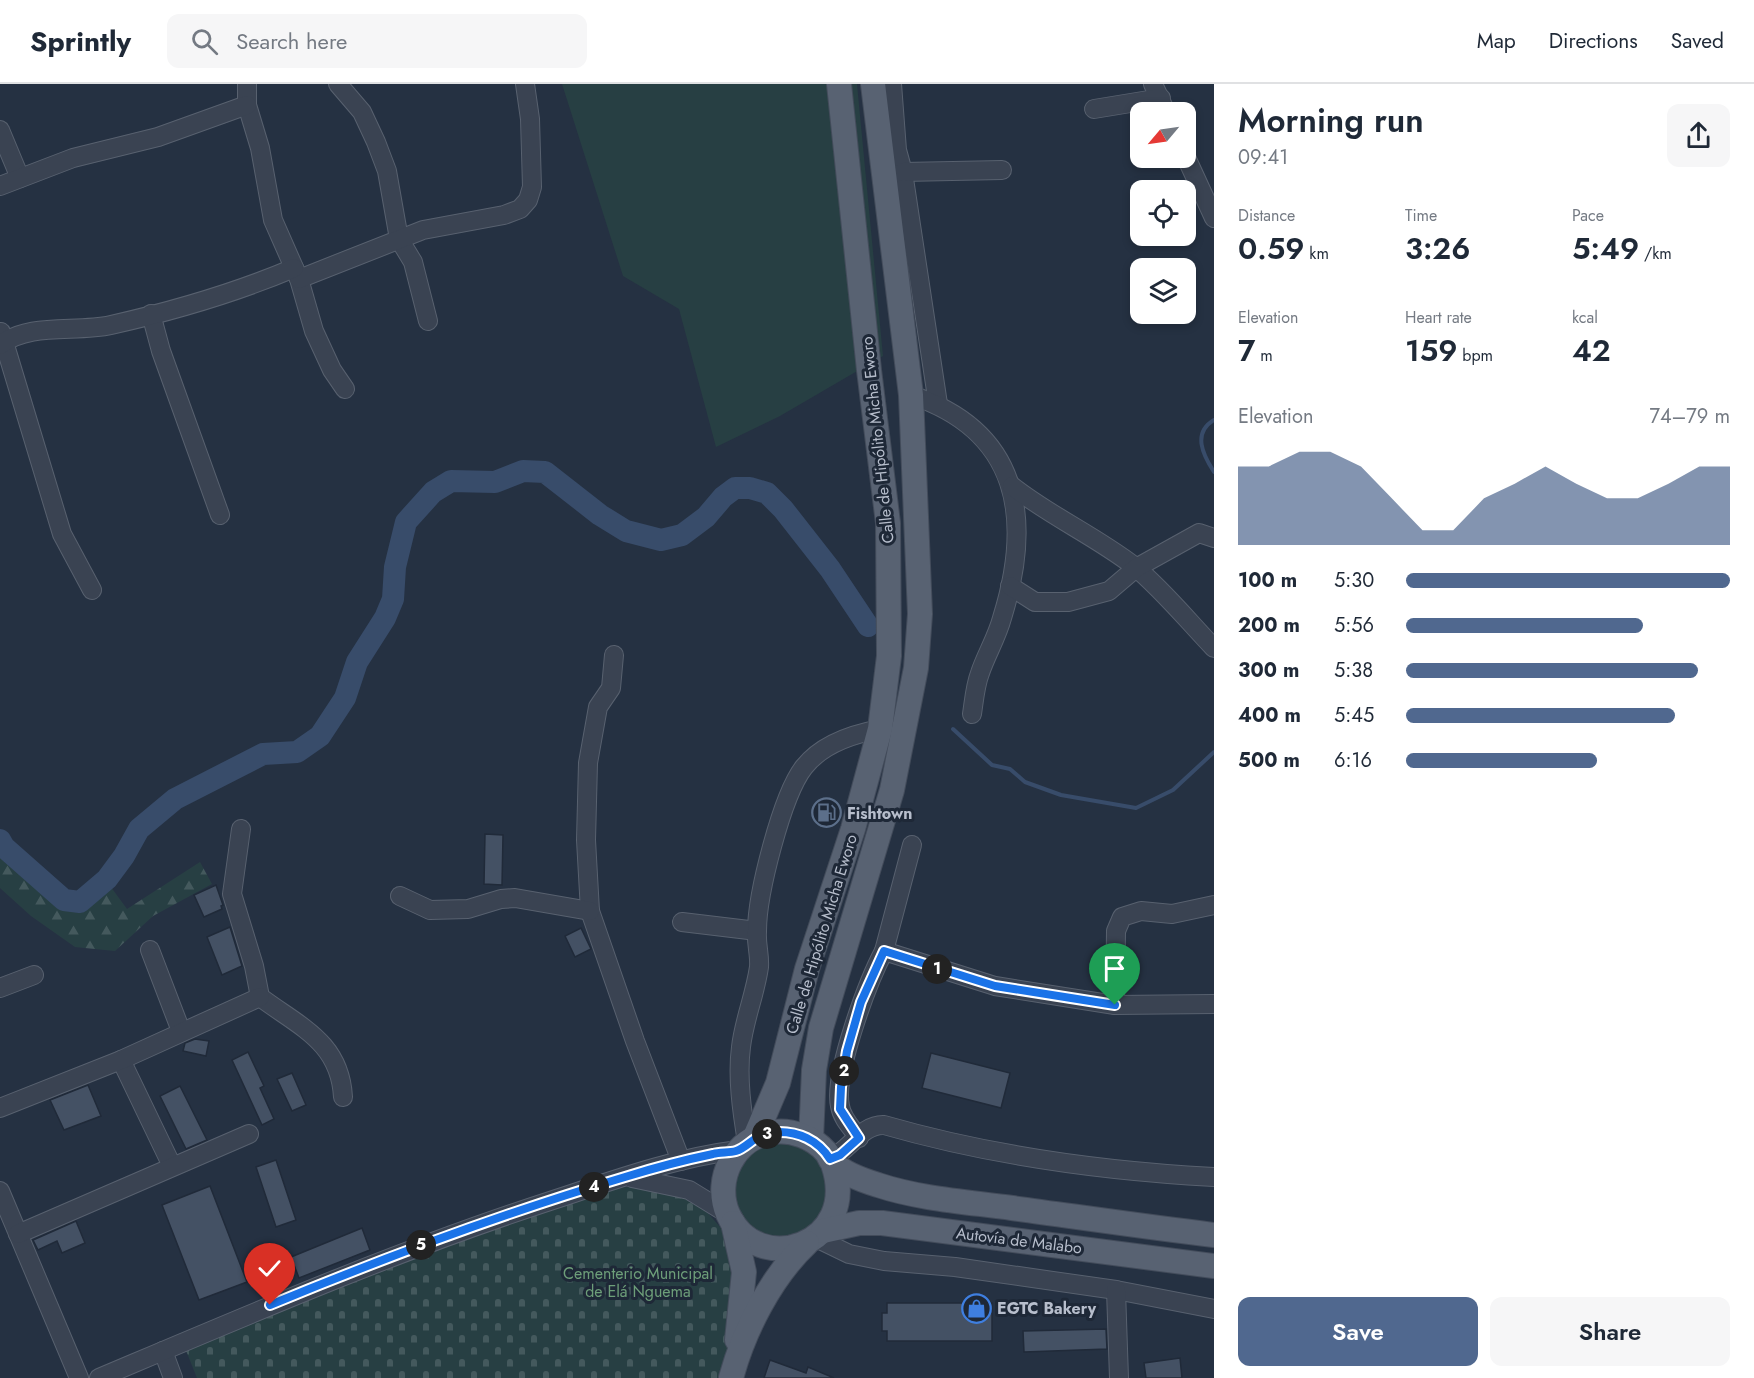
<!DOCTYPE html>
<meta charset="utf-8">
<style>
:root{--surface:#fff;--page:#f6f6f7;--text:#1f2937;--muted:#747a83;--line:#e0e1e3;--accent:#50688f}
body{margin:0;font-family:Jost,sans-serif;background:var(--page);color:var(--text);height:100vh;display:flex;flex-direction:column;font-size:22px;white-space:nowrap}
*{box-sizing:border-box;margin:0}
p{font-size:20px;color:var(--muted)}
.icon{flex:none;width:33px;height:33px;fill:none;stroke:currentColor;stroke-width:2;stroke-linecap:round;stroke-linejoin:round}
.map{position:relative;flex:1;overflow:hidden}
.panel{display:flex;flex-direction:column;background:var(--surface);width:540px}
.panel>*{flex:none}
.needle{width:39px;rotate:241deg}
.fabs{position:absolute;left:1130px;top:18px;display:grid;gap:12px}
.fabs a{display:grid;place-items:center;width:66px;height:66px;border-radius:12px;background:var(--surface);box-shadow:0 3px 9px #0003;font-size:30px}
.pin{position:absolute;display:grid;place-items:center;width:51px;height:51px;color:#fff;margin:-62px -26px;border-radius:50% 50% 50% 0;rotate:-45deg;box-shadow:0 0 6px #0007}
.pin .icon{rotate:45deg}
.km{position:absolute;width:30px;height:30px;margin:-15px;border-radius:50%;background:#222;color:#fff;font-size:16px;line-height:30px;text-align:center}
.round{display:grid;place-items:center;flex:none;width:63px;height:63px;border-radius:12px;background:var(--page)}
.overview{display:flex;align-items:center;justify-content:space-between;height:102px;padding:0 24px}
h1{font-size:33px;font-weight:600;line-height:45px}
.figures{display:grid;grid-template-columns:repeat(3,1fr);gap:9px;height:102px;padding:6px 24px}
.figures div{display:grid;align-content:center}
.figures b{font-size:30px;font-weight:600}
.figures small{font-size:16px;font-weight:400}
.figures p{font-size:16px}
.chart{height:168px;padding:12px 24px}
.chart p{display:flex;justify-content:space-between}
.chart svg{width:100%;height:108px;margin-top:6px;fill:var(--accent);opacity:.7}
.button{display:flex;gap:12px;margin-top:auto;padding:12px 24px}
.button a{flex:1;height:69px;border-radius:12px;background:var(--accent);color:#fff;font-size:24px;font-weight:600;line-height:69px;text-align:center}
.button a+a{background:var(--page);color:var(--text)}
ul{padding:0 24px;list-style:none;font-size:20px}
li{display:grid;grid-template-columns:96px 72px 1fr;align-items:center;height:45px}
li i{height:15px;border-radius:8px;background:var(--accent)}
header{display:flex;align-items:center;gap:36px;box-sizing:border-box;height:84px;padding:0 30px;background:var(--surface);border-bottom:2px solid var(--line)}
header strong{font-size:28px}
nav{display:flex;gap:33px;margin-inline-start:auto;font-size:21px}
.search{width:420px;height:54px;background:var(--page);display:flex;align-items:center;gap:15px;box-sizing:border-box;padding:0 21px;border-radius:12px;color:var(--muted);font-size:22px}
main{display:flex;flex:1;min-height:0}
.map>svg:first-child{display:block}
</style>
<header>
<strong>Sprintly</strong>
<div class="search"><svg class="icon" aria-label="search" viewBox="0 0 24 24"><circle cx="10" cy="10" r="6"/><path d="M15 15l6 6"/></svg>Search here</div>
<nav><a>Map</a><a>Directions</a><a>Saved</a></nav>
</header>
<main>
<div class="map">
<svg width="1214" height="1294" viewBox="0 0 1214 1294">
<defs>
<pattern id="forest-firs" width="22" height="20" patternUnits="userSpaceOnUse" patternTransform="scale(1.5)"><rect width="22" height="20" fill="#273f43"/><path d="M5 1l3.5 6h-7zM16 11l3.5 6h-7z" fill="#44595d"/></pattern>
<pattern id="cemetery-stones" width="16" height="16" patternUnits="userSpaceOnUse" patternTransform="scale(1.5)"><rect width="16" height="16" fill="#273f43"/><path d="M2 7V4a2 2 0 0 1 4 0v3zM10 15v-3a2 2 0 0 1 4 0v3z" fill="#44595d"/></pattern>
</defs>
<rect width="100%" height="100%" fill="#253142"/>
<!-- green -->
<g fill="#273f43">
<polygon points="562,0 857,0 883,272 780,332 716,363 679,225 623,192"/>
<circle cx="781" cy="1106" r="47"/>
</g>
<!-- forest -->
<polygon fill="url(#forest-firs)" points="0,747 26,775 54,817 73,817 105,795 127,825 200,778 212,800 153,832 115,867 75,863 31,832 0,804"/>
<!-- cemetery -->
<polygon fill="url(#cemetery-stones)" points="641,1102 663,1104 699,1119 727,1151 741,1193 725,1294 197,1294 185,1264 421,1168 616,1104"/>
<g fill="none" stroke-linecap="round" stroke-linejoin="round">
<!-- stream -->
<g stroke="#384c6a" stroke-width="4">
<path d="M 1214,336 C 1192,349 1203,371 1214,388"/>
<polyline points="953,645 992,681 1010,685 1025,698 1061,711 1136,724 1173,706 1214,668"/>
</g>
<!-- river -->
<polyline stroke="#384c6a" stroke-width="22" points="0,756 4,763 64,816 80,818 107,795 124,772 139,745 175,715 263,670 297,668 320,652 345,614 357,578 385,534 393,515 395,483 406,438 433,408 451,397 495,398 523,387 545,388 600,431 626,447 661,456 682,451 706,433 723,413 735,404 750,404 767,409 783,425 830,485 868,542"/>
</g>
<!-- building -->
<g fill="#445164" stroke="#202a39" stroke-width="1.5">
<polygon points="485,750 503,751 502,801 484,800"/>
<polygon points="216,801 223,821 221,822 222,825 204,833 194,811"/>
<polygon points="230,843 242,882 222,891 207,853"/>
<polygon points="581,844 591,865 575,873 565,852"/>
<polygon points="195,955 209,957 206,972 183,967 185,959"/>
<polygon points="248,968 264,1002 260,1004 274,1035 262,1041 232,976"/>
<polygon points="931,969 1010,989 1001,1024 922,1004"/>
<polygon points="292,989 306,1021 292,1027 277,995"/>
<polygon points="88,1001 101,1032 64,1046 50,1016"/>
<polygon points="180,1002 207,1056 186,1065 160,1012"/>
<polygon points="276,1076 296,1136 276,1143 256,1083"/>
<polygon points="210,1102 247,1198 199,1216 162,1121"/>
<polygon points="76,1137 85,1159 62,1169 57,1157 38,1166 33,1156"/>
<polygon points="362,1144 370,1166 299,1194 291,1173"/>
<polygon points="887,1219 992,1219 992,1257 887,1257 887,1247 882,1247 882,1229 887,1229"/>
<polygon points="1106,1245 1107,1265 1024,1268 1023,1247"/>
<polygon points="1180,1274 1182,1294 1146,1294 1144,1279"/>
<polygon points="770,1276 806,1289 808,1283 834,1294 764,1294"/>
</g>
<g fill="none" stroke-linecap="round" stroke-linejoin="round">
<defs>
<g id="minor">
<polyline points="247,0 247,21 260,64 273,136 299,195 314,247 332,286 345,305"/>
<polyline points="338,0 362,28 376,58 387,87 399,155 413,178 428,237"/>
<polyline points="892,0 897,66 903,88 938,320"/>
<polyline points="1153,0 1166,28"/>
<polyline points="1094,25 1161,14"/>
<polyline points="0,46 20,94"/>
<polyline points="1185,71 1214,134"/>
<polyline points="903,88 1002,86"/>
<polyline points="0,102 73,74 158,53 247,21"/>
<polyline points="299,195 423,146 504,131 520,125 528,116 532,103 530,35 525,0"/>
<polyline points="151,230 161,267 220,431"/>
<polyline points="1,248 62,450 92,506"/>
<path d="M 0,261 C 30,238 75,249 111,241 C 173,227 235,209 294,184"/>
<path d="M 911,311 C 1020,347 1033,434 1002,534 C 997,553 986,571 980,589 C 975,602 974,617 972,630"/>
<path d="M 1012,402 C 1050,432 1095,452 1134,482 C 1163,506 1188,537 1214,564"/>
<polyline points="1010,502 1035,518 1068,518 1109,507 1136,484 1199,449 1214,454"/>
<polyline points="614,571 611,604 598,623 588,679 586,756 590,827 635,957 681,1077"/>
<path d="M 241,745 L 232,810 L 254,882 L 260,913 C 300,943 340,958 343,1013"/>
<polyline points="400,812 430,826 468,825 501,815 515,814 590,827"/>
<polyline points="682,838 757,847"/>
<polyline points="150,866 181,947"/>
<polyline points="884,867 912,761"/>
<polyline points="0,904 34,891"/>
<polyline points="1115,921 1116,847 1122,833 1141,827 1172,830 1214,821"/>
<polyline points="121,976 172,1082"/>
<polyline points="0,1024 121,976 260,913"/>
<path d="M 859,1054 C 852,1044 842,1035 840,1022 C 833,990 868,897 884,867 L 995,902 L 1115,921 L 1214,920"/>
<path d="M 747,1058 C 742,1028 737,993 741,963 C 744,936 755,911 759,883 C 760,871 756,860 757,847 C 757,810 782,711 804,683 C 822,660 853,650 880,645"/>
<path d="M 830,1075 C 850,1066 862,1040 884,1041 C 992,1072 1102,1087 1214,1093"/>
<polyline points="632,1094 689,1106 728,1130"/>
<polyline points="0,1107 79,1294"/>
<polyline points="18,1150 249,1050"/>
<polyline points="816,1154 849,1170 884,1177 955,1183 1116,1206 1214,1225"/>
<polyline points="1116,1206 1119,1294"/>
<polyline points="163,1267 173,1294"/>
<path d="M 99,1294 C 248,1231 396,1167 550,1117 C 611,1097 674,1074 738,1066"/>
</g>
<g id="major">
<polyline points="755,1053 778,999 807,885 853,745 880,645 889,572 888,439 869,286 839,0"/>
<polyline points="811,1055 814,986 821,944 892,706 916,584 920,530 911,311 873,0"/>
<path d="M 833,1080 C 861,1162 757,1195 728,1130 C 713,1095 735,1053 773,1048 C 792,1045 814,1054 826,1068 C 829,1071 830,1077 833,1079 C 843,1089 865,1097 878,1101 C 920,1115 968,1118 1012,1124 C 1079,1133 1147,1143 1214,1151"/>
<polyline points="733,1139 744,1188 737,1256"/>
<polyline points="823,1147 859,1139 882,1139 1214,1182"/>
<path d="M 731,1294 C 744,1246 771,1193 807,1159"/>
</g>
</defs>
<!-- minor casing -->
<use href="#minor" stroke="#58616f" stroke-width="20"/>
<!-- major casing -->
<use href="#major" stroke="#434c5b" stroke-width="26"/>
<!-- minor -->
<use href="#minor" stroke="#3a4352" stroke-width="18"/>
<!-- major -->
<use href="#major" stroke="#586272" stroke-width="24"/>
</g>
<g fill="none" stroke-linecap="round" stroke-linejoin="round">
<defs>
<path id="route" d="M 270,1221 C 386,1173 504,1129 625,1093 C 654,1084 684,1076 713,1070 C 720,1068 729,1069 736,1067 C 749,1063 756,1048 776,1048 C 798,1047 818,1056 830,1075 L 840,1071 L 859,1054 L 840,1025 L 841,1003 L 847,967 L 861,918 L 884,867 L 995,902 L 1115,921"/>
</defs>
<!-- route casing -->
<use href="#route" stroke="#fff" stroke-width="12"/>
<!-- route -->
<use href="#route" stroke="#1a73e8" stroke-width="8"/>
</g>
<!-- icons -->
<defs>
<symbol id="fuel-ring" viewBox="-11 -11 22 22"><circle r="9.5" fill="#1e2837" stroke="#5c6f8a" stroke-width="1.5"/><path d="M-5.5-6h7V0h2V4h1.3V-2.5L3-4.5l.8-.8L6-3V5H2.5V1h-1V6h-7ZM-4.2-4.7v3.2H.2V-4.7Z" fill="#5c6f8a"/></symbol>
<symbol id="shop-ring" viewBox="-11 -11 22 22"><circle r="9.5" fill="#1e2837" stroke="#3f7fe0" stroke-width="1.5"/><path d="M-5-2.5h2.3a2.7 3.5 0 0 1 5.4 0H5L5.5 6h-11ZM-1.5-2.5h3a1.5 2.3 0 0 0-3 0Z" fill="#3f7fe0"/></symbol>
</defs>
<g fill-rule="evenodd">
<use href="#fuel-ring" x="810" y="712" width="33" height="33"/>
<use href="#shop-ring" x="960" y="1208" width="33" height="33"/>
</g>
<g text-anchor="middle" stroke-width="6" stroke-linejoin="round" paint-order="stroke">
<!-- street labels -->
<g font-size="16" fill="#b7becc" stroke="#1e2837">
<text transform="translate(877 356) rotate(-96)" y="6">Calle de Hipólito Micha Eworo</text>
<text transform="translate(821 850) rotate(-73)" y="6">Calle de Hipólito Micha Eworo</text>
<text transform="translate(1019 1156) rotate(7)" y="6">Autovía de Malabo</text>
</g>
<!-- poi labels -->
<g font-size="16" font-weight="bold" fill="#b7becc" stroke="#1e2837" text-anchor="start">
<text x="847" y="735">Fishtown</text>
<text x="997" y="1230">EGTC Bakery</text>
</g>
<!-- park labels -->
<g font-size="16" fill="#6d9e79" stroke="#1e2837">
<text x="638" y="1195">Cementerio Municipal<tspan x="638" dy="18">de Elá Nguema</tspan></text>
</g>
</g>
</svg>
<div class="fabs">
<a><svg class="needle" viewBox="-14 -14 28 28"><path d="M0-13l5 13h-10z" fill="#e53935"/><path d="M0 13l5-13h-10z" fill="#747a83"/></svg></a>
<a><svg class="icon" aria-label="locate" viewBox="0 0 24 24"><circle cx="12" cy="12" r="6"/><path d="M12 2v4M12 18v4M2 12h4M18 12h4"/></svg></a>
<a><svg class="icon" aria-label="layers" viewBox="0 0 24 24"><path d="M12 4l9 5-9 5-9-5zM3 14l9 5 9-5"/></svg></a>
</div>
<div class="pin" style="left:1115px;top:921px;background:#1e9e55"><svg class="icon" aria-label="arrive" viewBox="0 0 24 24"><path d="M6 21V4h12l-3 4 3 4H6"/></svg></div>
<div class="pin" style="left:270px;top:1221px;background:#d93025"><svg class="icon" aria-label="check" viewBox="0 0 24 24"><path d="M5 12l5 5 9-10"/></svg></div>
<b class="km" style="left:937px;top:885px">1</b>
<b class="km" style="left:844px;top:987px">2</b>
<b class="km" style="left:767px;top:1050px">3</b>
<b class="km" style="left:594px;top:1103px">4</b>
<b class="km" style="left:421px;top:1161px">5</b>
</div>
<section class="panel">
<div class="overview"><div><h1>Morning run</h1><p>09:41</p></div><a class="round"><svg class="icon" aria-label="share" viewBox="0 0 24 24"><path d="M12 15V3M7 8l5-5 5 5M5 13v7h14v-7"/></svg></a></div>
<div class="figures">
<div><p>Distance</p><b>0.59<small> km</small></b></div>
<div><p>Time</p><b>3:26</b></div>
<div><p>Pace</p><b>5:49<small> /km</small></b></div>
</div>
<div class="figures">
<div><p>Elevation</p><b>7<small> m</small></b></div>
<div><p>Heart rate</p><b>159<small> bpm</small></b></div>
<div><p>kcal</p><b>42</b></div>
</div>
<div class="chart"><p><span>Elevation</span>74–79 m</p>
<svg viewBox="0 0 160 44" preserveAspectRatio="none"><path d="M0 44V12L10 12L20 6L30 6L40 12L50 25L60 38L70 38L80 25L90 19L100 12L110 19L120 25L130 25L140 19L150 12L160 12V44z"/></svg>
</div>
<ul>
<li><b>100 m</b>5:30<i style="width:100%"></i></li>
<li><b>200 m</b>5:56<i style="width:73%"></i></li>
<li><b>300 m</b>5:38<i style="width:90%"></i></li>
<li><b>400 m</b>5:45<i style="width:83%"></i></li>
<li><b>500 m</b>6:16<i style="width:59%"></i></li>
</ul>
<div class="button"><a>Save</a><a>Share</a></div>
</section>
</main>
